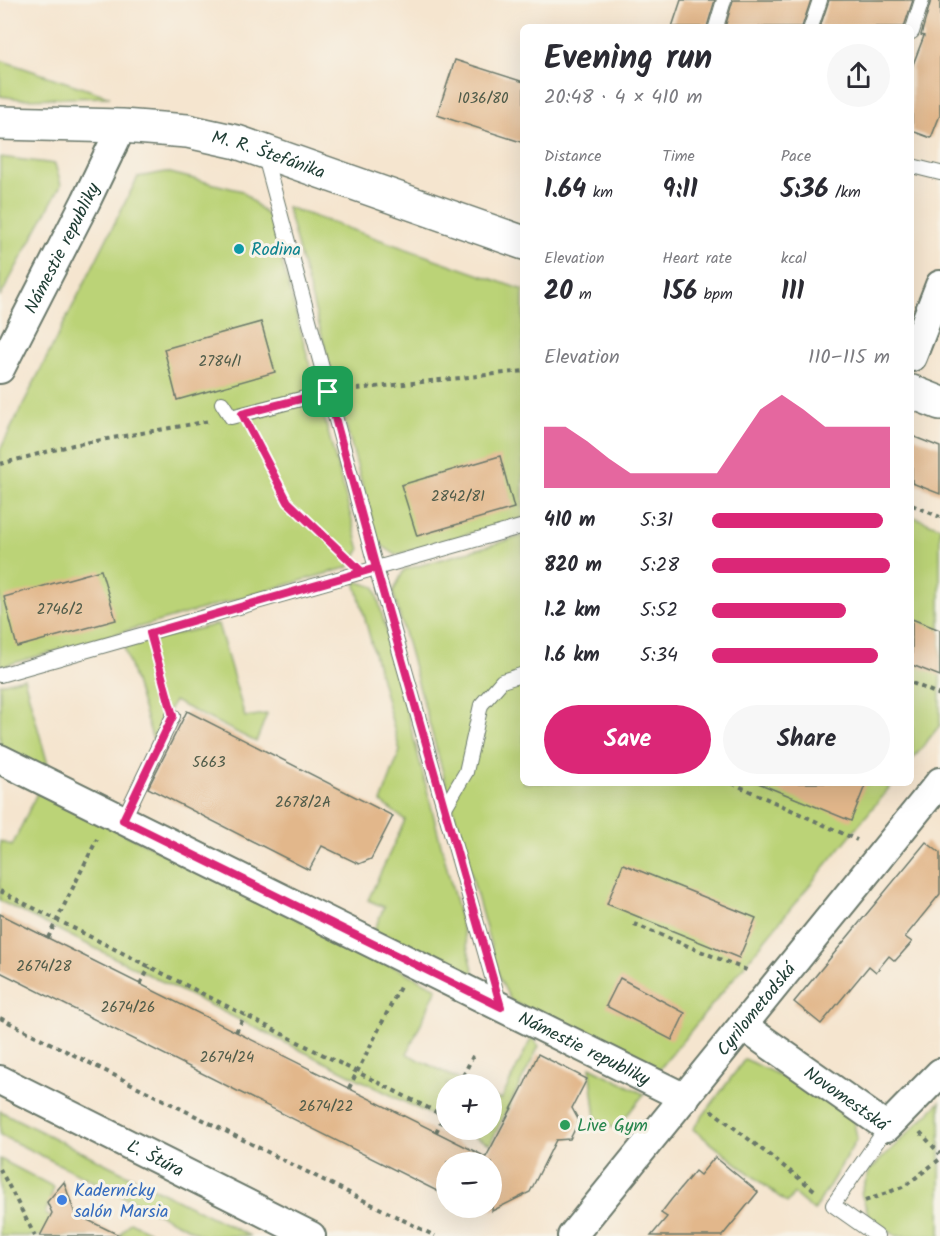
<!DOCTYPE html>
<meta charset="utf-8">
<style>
:root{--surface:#fff;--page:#f7f7f7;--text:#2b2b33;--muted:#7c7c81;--accent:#db2777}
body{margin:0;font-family:Kalam,sans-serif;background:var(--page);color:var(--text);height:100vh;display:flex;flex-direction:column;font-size:22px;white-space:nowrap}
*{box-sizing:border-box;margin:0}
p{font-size:20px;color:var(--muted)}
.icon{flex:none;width:33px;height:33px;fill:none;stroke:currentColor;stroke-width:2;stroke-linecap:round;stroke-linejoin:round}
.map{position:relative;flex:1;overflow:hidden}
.drawer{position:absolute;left:520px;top:24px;width:394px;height:762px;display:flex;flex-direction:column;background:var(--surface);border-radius:9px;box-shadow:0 6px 24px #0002}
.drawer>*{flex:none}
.controls{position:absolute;left:436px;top:1074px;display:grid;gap:12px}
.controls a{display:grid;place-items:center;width:66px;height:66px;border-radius:50%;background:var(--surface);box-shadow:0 6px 24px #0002;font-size:30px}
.pin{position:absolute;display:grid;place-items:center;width:51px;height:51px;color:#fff;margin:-26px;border-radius:12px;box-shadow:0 3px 9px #0006}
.round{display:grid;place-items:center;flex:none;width:63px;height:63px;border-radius:32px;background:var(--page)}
.head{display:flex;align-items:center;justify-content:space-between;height:102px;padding:0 24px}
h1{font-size:33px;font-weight:600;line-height:45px}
.stats{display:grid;grid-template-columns:repeat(3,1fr);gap:9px;height:102px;padding:6px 24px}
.stats div{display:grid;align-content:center}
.stats b{font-size:26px;font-weight:600}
.stats small{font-size:16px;font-weight:400}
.stats p{font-size:16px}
.chart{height:168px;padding:12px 24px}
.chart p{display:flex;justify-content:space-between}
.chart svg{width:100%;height:108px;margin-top:6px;fill:var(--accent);opacity:.7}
.action{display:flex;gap:12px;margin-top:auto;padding:12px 24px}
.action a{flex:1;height:69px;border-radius:36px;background:var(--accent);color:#fff;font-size:24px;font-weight:600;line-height:69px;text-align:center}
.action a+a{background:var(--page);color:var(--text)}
ul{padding:0 24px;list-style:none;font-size:20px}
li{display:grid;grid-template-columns:96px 72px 1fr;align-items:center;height:45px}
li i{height:15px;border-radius:8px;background:var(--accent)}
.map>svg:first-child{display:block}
</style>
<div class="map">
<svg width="940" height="1236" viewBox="0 0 940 1236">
<rect width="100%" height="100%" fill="#f7f3e8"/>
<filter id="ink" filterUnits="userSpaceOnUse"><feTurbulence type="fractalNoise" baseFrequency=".0167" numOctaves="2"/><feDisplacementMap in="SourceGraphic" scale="12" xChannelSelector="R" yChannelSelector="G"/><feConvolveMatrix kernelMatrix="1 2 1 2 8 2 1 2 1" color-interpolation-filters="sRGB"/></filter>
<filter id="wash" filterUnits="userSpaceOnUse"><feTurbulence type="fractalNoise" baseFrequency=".008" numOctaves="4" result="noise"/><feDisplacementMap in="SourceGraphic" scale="24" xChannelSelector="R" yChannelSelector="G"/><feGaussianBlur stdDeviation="1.35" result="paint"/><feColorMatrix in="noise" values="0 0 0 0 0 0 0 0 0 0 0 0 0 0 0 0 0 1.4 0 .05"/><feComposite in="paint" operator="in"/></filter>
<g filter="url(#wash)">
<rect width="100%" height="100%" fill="#f5e5cf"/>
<!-- green -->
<g fill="#bbd377" stroke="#6d8856" stroke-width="1.5">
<polygon points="0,60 110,97 21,99 0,96"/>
<polygon points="0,157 55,164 61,185 0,297"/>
<polygon points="166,172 242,191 270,218 360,550 349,567 0,667 0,450 138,177"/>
<polygon points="287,207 523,290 523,518 396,555 378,543"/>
<polygon points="914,517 940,527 940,725 912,760 912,518"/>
<polygon points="523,536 524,783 893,783 658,1071 511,1001 500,979 393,592 404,570"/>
<polygon points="355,581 375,587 477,985 372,935 384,907 368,900 405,820 381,802 400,751"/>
<polygon points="218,624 245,717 267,714 256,742 174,701 153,740 124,647"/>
<polygon points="24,678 50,772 0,747 0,684"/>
<polygon points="38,791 437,988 407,1054 468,1084 447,1084 447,1123 0,901 0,841 12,846"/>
<polygon points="532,1037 539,1046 490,1144 460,1130 492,1130 492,1096 501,1100"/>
<polygon points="745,1059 852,1110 857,1139 814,1211 794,1194 787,1203 693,1129"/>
<polygon points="590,1067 644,1094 616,1129 596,1118"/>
<polygon points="940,1102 940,1236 896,1236 869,1216 861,1193 870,1170"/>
<polygon points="0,1111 250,1236 203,1236 0,1135"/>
<polygon points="0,1159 54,1187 45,1214 90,1236 0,1236"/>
<polygon points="130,1222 158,1236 119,1236"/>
</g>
<g id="blocks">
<!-- building -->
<g fill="#e2b78b">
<polygon points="681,0 715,0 707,27 672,27"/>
<polygon points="733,0 811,0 802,27 725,27"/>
<polygon points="829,0 913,0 904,27 820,27"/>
<polygon points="931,0 940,0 940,115 931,138 912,131 912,67 924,36 921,35"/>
<polygon points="455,60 524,82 524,143 437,115"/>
<polygon points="261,322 275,372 177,400 164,349"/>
<polygon points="912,436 940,447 940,494 912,483"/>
<polygon points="500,456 514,508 417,536 401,485"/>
<polygon points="101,570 116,620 17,647 4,597"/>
<polygon points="912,619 940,630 940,676 912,665"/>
<polygon points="187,711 393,816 371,859 359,864 322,846 309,870 148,788"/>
<polygon points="758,783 866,783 851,821"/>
<polygon points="926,842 940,853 940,894 905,937 912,942 895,961 889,956 876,972 869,966 821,1024 794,1002"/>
<polygon points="623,864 756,918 739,958 607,904"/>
<polygon points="0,914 486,1157 525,1083 538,1054 587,1079 572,1108 579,1121 570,1139 556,1140 530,1192 492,1211 492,1162 447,1162 447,1196 0,972"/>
<polygon points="620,978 685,1013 672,1040 606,1006"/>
<polygon points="715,1157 758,1192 722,1236 651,1236 667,1217 661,1213 671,1200 695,1171 700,1175"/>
<polygon points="64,1182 75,1214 121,1236 40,1236 52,1213 47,1202"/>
</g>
</g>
</g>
<g filter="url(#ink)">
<use href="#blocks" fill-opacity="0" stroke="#6a786a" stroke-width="1.5"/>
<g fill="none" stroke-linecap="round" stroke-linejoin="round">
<defs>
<g id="lane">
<polyline points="716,27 724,0"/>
<polyline points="811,27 820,0"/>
<polyline points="912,32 922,0"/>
<polyline points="264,153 376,568 500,1005"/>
<polyline points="912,166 940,173"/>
<polyline points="222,403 231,417 328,392"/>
<polyline points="0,675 524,526"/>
<polyline points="444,809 466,772 481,705 502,681 524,674"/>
<polyline points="123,820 173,716"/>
<polyline points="877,1236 833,1205 887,1127"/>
</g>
<g id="street">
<polyline points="912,357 940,285"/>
<path id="s1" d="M 0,369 L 86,201 L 122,126"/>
<path id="s2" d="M 0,759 L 685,1098"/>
<path id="s3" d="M 743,1026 L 887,1127 L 940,1073"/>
<path id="s4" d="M 0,1080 L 311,1236"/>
<path id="s5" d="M 572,1236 L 940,782"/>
</g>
<g id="secondary">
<path id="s6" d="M 0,123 L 122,126 L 187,131 L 237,142 L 524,243"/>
<polyline points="912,392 940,403"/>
</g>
</defs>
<!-- lane casing -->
<use href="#lane" stroke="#6a786a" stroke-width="16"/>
<!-- street casing -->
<use href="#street" stroke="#6a786a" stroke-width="32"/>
<!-- secondary casing -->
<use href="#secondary" stroke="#6a786a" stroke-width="36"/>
<!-- path -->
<g stroke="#6a786a" stroke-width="4" stroke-dasharray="4.5 4.5" stroke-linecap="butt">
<polyline points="348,390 524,371"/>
<polyline points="252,434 288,502 344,555"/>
<polyline points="0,464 73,445 210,421"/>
<polyline points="912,505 940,517"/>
<polyline points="155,653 168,698"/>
<polyline points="912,683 940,695"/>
<polyline points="732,783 857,840"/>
<polyline points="0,891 444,1116 447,1110"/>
<polyline points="634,924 749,971"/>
<polyline points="48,938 97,839"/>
<polyline points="140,984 150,967"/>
<polyline points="0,1018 435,1236"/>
<polyline points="236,1032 245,1015"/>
<polyline points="459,1084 475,1052"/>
<polyline points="349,1088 400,987"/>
<polyline points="711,1110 817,1192"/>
<polyline points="436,1132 444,1116"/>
<polyline points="920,1132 940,1154"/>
<polyline points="0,1169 35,1236"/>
<polyline points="865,1201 905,1186 940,1159"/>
</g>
<!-- lane -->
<use href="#lane" stroke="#fff" stroke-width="14"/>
<!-- street -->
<use href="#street" stroke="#fff" stroke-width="28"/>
<!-- secondary -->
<use href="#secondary" stroke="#fff" stroke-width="33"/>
</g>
</g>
<g fill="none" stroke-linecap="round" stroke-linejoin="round" filter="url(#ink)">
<defs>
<polyline id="route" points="328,392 376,568 362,572 150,633 173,716 123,820 501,1007 376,568 362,572 288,502 242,414 328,392"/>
</defs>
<!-- route casing -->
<use href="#route" stroke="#fff" stroke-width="12"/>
<!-- route -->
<use href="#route" stroke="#db2777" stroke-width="8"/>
</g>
<!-- markers -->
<circle fill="#0f9aa8" stroke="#f7f3e8" stroke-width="2" cx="239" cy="249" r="6"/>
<circle fill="#2e9e5b" stroke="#f7f3e8" stroke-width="2" cx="565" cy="1125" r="6"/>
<circle fill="#3f7fe0" stroke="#f7f3e8" stroke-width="2" cx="62" cy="1200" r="6"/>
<g text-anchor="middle" stroke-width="6" stroke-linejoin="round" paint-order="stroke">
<!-- number labels -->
<g font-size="15" fill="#505c4a">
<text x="483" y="103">1036/80</text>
<text x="220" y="366">2784/1</text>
<text x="458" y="501">2842/81</text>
<text x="60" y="614">2746/2</text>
<text x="209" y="767">5663</text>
<text x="303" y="807">2678/2A</text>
<text x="44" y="971">2674/28</text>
<text x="128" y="1012">2674/26</text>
<text x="227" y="1062">2674/24</text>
<text x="326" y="1111">2674/22</text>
</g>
<!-- street labels -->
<g font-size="18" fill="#1f3d34" stroke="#f7f3e8">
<text dy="6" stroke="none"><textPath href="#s6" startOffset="272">M. R. Štefánika</textPath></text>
<text dy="6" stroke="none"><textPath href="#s1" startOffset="136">Námestie republiky</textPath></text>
<text dy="6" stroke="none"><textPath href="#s5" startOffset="292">Cyrilometodská</textPath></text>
<text dy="6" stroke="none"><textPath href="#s2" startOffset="652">Námestie republiky</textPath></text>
<text dy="6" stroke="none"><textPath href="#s3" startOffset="126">Novomestská</textPath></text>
<text dy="6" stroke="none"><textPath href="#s4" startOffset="174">Ľ. Štúra</textPath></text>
</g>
<!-- culture labels -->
<g font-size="18" fill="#0d838f" stroke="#f7f3e8" text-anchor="start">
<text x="251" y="255">Rodina</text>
</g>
<!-- leisure labels -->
<g font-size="18" fill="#27864d" stroke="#f7f3e8" text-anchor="start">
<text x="577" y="1131">Live Gym</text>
</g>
<!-- shop labels -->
<g font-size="18" fill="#366cbe" stroke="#f7f3e8" text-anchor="start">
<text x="74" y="1196">Kadernícky<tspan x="74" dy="21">salón Marsia</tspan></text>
</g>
</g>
</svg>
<div class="controls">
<a>+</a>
<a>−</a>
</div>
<div class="pin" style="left:328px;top:392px;background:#1e9e55"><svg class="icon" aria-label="arrive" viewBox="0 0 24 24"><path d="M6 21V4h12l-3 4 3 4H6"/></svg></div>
<section class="drawer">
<div class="head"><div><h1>Evening run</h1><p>20:48 · 4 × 410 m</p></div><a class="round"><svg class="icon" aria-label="share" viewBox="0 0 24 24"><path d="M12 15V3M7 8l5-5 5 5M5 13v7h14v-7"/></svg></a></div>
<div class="stats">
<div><p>Distance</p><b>1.64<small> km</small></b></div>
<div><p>Time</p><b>9:11</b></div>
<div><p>Pace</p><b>5:36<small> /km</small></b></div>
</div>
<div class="stats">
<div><p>Elevation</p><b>20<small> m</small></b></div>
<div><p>Heart rate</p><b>156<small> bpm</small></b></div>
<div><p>kcal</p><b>111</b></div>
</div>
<div class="chart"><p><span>Elevation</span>110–115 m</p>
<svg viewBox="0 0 160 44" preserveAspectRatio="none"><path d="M0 44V19L10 19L20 25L30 32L40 38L50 38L60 38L70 38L80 38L90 25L100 12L110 6L120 12L130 19L140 19L150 19L160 19V44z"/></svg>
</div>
<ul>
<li><b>410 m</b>5:31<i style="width:96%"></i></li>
<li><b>820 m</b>5:28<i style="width:100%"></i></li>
<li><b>1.2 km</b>5:52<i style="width:75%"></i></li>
<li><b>1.6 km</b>5:34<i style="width:93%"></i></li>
</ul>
<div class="action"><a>Save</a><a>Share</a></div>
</section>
</div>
